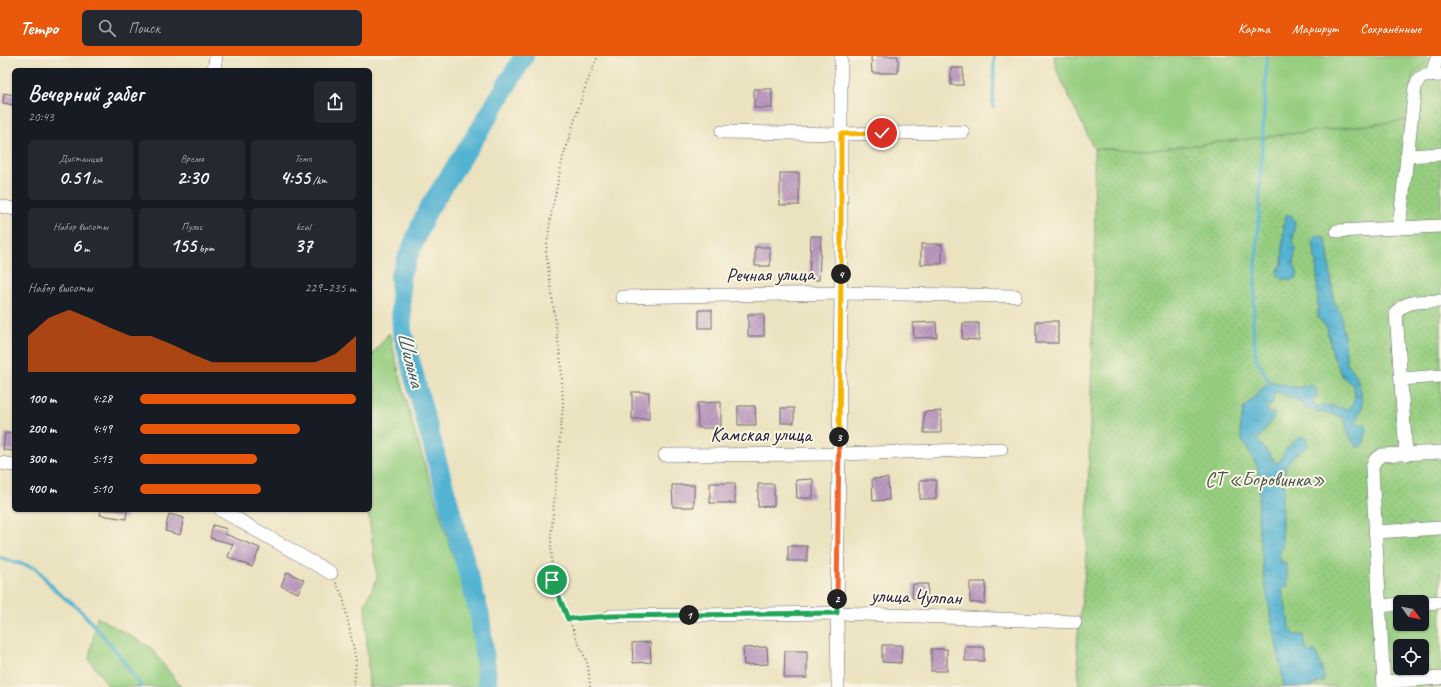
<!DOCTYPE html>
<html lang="ru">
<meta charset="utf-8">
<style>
:root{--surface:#171b24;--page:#242831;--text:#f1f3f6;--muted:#9ea1a6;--accent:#ea580c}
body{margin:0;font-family:Caveat,sans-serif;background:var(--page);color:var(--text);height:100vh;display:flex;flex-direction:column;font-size:15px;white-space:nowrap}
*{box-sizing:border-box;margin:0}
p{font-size:13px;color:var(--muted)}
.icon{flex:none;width:22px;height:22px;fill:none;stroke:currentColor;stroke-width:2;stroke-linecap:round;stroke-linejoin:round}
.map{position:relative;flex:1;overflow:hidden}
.panel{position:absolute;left:12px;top:12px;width:360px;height:444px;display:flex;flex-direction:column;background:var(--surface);border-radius:6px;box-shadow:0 1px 3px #0004}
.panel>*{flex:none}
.needle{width:26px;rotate:123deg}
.buttons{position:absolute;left:1393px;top:539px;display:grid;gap:8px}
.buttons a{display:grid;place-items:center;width:36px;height:36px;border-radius:6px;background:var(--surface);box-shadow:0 1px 3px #0004;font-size:20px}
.pin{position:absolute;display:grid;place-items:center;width:34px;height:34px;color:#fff;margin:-17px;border:2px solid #fff;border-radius:50%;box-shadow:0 1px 4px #0007}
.km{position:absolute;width:20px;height:20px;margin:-10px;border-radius:50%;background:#222;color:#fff;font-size:11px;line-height:20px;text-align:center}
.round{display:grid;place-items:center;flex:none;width:42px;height:42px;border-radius:6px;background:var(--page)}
.summary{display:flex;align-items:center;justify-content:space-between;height:68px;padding:0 16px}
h1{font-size:22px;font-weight:700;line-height:30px}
.metrics{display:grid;grid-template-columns:repeat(3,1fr);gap:6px;height:68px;padding:4px 16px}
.metrics div{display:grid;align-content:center;border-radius:6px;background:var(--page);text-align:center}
.metrics b{font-size:20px;font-weight:700}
.metrics small{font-size:11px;font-weight:400}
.metrics p{font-size:11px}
.chart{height:112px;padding:8px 16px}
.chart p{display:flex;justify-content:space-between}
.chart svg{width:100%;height:72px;margin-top:4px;fill:var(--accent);opacity:.7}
ul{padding:0 16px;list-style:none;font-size:13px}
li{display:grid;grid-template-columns:64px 48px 1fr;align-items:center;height:30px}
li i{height:10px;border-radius:5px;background:var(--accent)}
header{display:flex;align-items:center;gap:24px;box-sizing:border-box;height:56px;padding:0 20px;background:var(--accent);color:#fff}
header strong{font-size:19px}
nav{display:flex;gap:22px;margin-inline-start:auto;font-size:14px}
.search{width:280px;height:36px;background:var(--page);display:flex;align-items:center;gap:10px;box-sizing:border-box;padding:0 14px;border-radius:6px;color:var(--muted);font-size:15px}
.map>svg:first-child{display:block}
</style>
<header>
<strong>Tempo</strong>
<div class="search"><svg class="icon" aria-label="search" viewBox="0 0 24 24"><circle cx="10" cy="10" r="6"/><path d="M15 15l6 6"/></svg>Поиск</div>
<nav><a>Карта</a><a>Маршрут</a><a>Сохранённые</a></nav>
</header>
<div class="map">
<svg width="1441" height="631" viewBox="0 0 1441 631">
<defs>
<pattern id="park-dots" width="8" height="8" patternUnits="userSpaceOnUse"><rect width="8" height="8" fill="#96ce80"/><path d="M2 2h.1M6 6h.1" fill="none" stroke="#81b170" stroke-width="1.8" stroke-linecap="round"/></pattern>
<pattern id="water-ripples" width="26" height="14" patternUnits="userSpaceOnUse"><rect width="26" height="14" fill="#53b3d2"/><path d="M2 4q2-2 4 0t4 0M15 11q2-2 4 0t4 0" fill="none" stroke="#4491ac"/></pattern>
<pattern id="building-hatch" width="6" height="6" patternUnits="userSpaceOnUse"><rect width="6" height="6" fill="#bc9ac0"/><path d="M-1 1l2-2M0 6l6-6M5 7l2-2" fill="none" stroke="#987d9d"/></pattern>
</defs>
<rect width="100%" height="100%" fill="#fcf5e5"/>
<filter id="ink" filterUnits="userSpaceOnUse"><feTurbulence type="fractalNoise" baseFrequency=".025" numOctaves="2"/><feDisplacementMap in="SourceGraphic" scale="8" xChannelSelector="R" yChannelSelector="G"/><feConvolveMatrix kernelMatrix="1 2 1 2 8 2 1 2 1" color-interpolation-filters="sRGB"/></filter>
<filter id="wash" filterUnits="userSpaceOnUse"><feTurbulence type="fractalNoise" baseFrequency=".012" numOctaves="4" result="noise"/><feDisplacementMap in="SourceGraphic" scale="16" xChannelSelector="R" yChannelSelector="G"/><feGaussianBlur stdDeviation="0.9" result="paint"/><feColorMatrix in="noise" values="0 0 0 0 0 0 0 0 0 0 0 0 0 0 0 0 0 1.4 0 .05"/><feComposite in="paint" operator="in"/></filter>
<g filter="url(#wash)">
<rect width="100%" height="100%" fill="#ebe2bf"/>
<!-- grass -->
<g fill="#96ce80" stroke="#5c785e">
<polygon points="1054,0 1433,0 1411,64 1153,94 1094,93 1057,15"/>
<polygon points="389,277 413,370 473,564 482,631 369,631 365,548 377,522 368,454 370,454 370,305 372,299"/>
<polygon points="97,561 150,591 181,631 109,631 89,603"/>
</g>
<!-- park -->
<path fill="url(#park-dots)" stroke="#5c785e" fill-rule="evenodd" d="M 1433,0 L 1441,0 L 1441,631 L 1079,631 L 1077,586 L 1086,507 L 1095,195 L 1094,93 L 1153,94 L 1410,64 L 1412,19 ZM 1400,546 L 1422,546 L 1422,568 L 1400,568 ZM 1400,590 L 1422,590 L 1422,612 L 1400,612 Z"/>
<!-- water -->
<g fill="url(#water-ripples)" stroke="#3a6a86">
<polygon points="1287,158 1292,160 1295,165 1293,184 1295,192 1294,210 1297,215 1297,221 1291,224 1282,223 1277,218 1278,214 1282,208 1284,167"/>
<path d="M 1316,179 L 1324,181 L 1327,189 L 1334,246 L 1341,258 L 1347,306 L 1356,319 L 1361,335 L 1362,352 L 1356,364 L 1360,369 L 1365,368 L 1367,374 L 1364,386 L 1360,391 L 1356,391 L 1347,375 L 1345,366 L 1341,360 L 1306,353 L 1297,344 L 1276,336 L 1273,338 L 1274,345 L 1267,354 L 1268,357 L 1274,357 L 1274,361 L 1259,382 L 1259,386 L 1276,407 L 1279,407 C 1284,395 1290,386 1303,380 L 1307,383 L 1308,391 C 1291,399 1284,407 1284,426 C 1284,432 1285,437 1282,442 L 1282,493 L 1279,498 L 1282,507 L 1286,506 L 1288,529 L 1282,532 L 1290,573 L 1295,579 L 1303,579 L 1307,596 L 1316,596 L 1324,619 L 1323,625 L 1309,631 L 1284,631 L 1282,617 L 1265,529 L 1258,467 L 1260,423 L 1257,410 L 1241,382 L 1240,368 L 1244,352 L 1269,325 L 1299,332 L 1305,329 L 1313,330 L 1316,333 L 1317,340 L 1313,344 L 1314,349 L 1319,350 L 1334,350 L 1345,353 L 1351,351 L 1355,342 L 1354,330 L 1343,321 L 1333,300 L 1327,272 L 1318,261 L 1317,217 L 1313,184 Z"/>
</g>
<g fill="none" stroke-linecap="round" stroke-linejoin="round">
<!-- stream -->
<g stroke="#53b3d2" stroke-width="3.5">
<polyline points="1267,0 1253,270 1256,302 1269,325"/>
<polyline points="993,51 994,0"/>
<polyline points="0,502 36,512 56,535 83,557 117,596 141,631"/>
</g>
<!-- river -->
<polyline stroke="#53b3d2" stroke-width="20" points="488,631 480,560 439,413 402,275 400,220 427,155 481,72 524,0"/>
</g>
<g id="blocks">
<!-- building -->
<g fill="url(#building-hatch)">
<polygon points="871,0 898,0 898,17 872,17"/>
<rect x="951" y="12" width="12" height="17"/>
<rect x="754" y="33" width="18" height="19"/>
<polygon points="4,37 14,39 14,49 3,47"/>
<rect x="780" y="117" width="19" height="32"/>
<polygon points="811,180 821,180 819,224 809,224"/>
<rect x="921" y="188" width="21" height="20"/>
<rect x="755" y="191" width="15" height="19"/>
<rect x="699" y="254" width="13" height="18"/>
<rect x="748" y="258" width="16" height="22"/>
<rect x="1036" y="265" width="22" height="22"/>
<polygon points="936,266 937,281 914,282 913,267"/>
<polygon points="963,267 979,267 979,284 962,283"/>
<rect x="632" y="336" width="17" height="27"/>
<polygon points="721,346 721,372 698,372 697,347"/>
<polygon points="738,350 755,350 756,369 738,369"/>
<rect x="781" y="352" width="13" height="15"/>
<polygon points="941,355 941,377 924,377 924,356"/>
<polygon points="5,377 14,378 14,395 3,394"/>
<polygon points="888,422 889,444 873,445 872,423"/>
<polygon points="813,423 813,442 797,442 796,424"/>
<rect x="920" y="424" width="16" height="19"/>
<rect x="710" y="427" width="25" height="20"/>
<polygon points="758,428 774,428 774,450 758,451"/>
<polygon points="672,429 694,429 694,451 673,451"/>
<polygon points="101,454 127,454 126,463 100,459"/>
<polygon points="169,458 184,462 180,479 165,475"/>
<polygon points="213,469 227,473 225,478 260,492 252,511 228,501 233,488 210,482"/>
<rect x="788" y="490" width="19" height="15"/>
<polygon points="287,516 304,524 298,537 281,530"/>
<polygon points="970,526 986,526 985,547 970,547"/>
<polygon points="913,528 928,528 927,543 912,542"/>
<polygon points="650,586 651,606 633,607 632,587"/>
<polygon points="882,589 902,589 901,607 882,606"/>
<polygon points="767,591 768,608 744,609 743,592"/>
<rect x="965" y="591" width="19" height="14"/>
<rect x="931" y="593" width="16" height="22"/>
<polygon points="785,595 807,595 807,622 784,622"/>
</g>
</g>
</g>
<g filter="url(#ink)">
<use href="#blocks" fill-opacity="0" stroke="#686569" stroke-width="1"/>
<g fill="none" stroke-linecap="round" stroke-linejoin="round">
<defs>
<g id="minor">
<polyline points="214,14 216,0"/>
<polyline points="1431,20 1438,0"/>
<polyline points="722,76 841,78 963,76"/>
<polyline points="1407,100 1441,98"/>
<polyline points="0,150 14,153"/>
<path d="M 1399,172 L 1415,31 C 1420,17 1428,20 1441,19"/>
<polyline points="1337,175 1441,170"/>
<polyline points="622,241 841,237 1015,240"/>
<polyline points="1401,323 1441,320"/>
<path d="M 1406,398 L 1396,257 C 1405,243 1425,246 1441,245"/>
<polyline points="665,399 839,398 1001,393"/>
<polyline points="0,407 14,409"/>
<polyline points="221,454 331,517"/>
<polyline points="1375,476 1441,472"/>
<polyline points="1422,547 1441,546"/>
<polyline points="1380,550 1400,548"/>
<polyline points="611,560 837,557 1075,566"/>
<polyline points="1384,626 1441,622"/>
<polyline points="838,631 837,557 841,237 841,0"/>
<polyline points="1384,631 1372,412 1375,404 1382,399 1441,396"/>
</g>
</defs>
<!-- minor casing -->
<use href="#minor" stroke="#686569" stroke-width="14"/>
<!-- path -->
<g stroke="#686569" stroke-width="2" stroke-dasharray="1 3" stroke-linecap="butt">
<polyline points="336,527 343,541 356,604 354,631"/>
<polyline points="568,563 599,561"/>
<polyline points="590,631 588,609 552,524 551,480 563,349 561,306 546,196 551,159 563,101 586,29 598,0"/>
</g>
<!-- minor -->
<use href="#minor" stroke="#fff" stroke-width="13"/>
</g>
</g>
<g fill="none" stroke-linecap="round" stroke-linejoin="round" filter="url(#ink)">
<defs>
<polyline id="split-1" points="552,524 568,563 611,560 689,559"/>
<polyline id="split-2" points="689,559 837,557 837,543"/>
<polyline id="split-3" points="837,543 839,381"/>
<polyline id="split-4" points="839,381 841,218"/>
<polyline id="split-5" points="841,218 841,78 882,77"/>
</defs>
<!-- split-1 casing -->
<use href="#split-1" stroke="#fff" stroke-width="8"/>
<!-- split-2 casing -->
<use href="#split-2" stroke="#fff" stroke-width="8"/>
<!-- split-3 casing -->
<use href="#split-3" stroke="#fff" stroke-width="8"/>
<!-- split-4 casing -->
<use href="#split-4" stroke="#fff" stroke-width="8"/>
<!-- split-5 casing -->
<use href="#split-5" stroke="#fff" stroke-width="8"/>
<!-- split-1 -->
<use href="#split-1" stroke="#22a559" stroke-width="5"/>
<!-- split-2 -->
<use href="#split-2" stroke="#22a559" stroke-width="5"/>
<!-- split-3 -->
<use href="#split-3" stroke="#f0652b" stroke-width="5"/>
<!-- split-4 -->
<use href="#split-4" stroke="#f5b400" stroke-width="5"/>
<!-- split-5 -->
<use href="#split-5" stroke="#f5b400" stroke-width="5"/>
</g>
<g text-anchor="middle" stroke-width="4" stroke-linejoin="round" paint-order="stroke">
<!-- street labels -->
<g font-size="20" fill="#22223b" stroke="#fcf5e5">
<text transform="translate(770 218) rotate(-1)" y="7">Речная улица</text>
<text x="761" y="385">Камская улица</text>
<text transform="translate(916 540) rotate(2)" y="7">улица Чулпан</text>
</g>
<!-- park labels -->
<g font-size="20" fill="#455650" stroke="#fcf5e5">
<text x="1265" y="430">СТ «Боровинка»</text>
</g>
<!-- water labels -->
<g font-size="21" font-style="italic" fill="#365c77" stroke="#fcf5e5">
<text transform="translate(411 303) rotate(76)" y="7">Шильна</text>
</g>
</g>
</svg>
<div class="buttons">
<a><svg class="needle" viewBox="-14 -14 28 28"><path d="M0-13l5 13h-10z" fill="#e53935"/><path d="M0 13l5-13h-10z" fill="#9ea1a6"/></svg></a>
<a><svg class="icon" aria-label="locate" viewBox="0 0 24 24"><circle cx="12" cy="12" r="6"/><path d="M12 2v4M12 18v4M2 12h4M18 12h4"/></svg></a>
</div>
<div class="pin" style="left:552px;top:524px;background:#1e9e55"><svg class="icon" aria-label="arrive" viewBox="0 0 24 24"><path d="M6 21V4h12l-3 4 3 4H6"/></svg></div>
<div class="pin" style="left:882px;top:77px;background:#d93025"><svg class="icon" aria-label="check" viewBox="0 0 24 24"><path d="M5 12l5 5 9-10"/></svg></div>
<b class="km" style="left:689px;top:559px">1</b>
<b class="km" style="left:837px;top:543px">2</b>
<b class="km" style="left:839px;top:381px">3</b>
<b class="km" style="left:841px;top:218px">4</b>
<section class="panel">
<div class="summary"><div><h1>Вечерний забег</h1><p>20:43</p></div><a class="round"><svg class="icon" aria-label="share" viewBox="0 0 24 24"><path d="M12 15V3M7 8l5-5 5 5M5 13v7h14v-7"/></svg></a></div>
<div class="metrics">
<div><p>Дистанция</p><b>0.51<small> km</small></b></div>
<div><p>Время</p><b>2:30</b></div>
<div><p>Темп</p><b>4:55<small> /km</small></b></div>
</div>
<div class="metrics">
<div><p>Набор высоты</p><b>6<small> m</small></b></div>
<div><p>Пульс</p><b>155<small> bpm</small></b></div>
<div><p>kcal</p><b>37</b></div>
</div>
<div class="chart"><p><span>Набор высоты</span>229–235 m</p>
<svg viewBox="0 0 160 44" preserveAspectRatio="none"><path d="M0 44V22L10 11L20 6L30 11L40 17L50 22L60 22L70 27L80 33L90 38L100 38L110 38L120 38L130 38L140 38L150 33L160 22V44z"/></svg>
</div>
<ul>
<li><b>100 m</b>4:28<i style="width:100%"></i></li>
<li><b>200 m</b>4:49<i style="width:74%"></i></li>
<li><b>300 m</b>5:13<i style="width:54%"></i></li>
<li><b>400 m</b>5:10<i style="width:56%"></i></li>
</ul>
</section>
</div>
